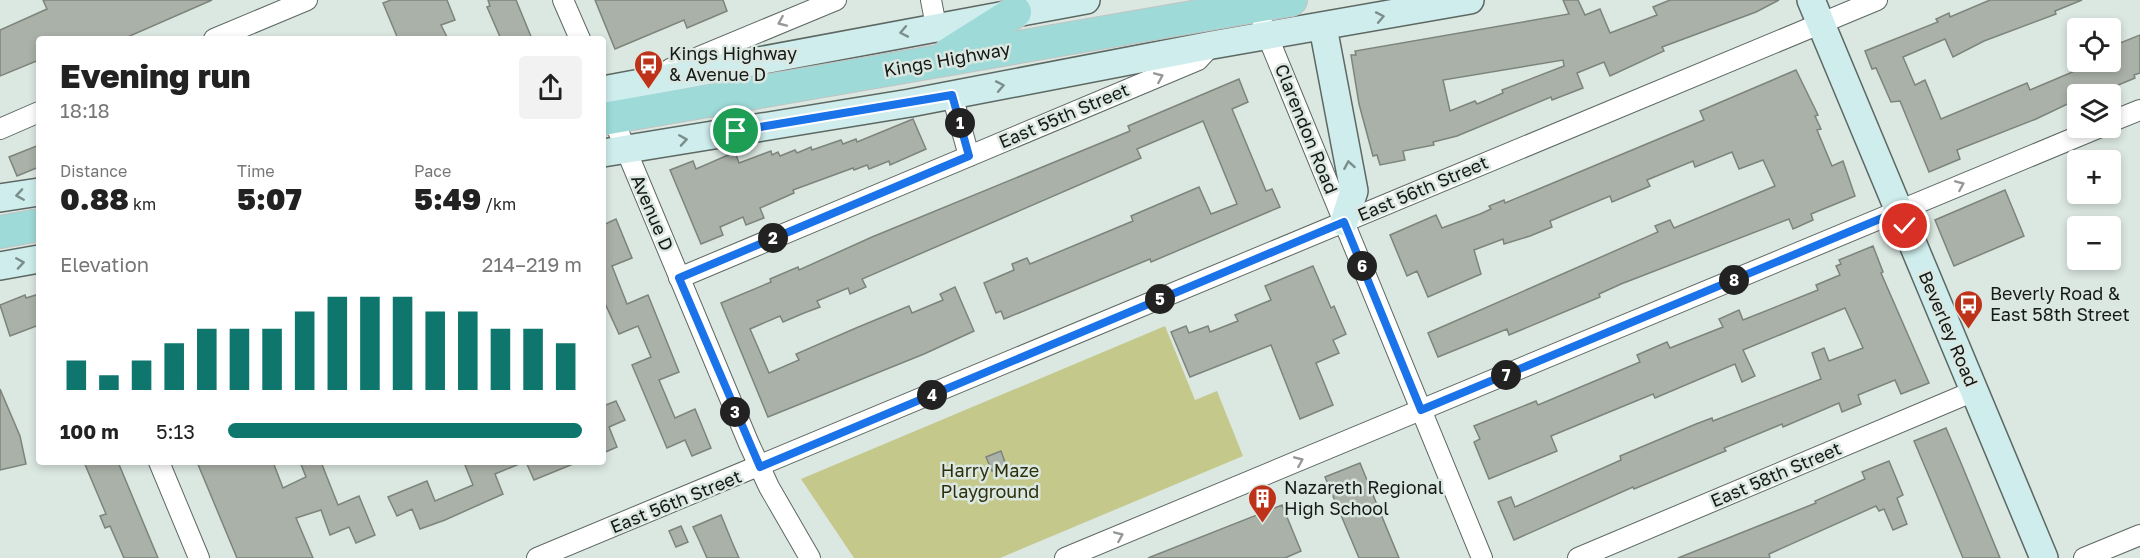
<!DOCTYPE html>
<meta charset="utf-8">
<style>
:root{--surface:#fff;--page:#f2f2f2;--text:#222;--muted:#767676;--accent:#0f766e}
body{margin:0;font-family:"Golos Text",sans-serif;background:var(--page);color:var(--text);height:100vh;display:flex;flex-direction:column;font-size:22px;white-space:nowrap}
*{box-sizing:border-box;margin:0}
p{font-size:20px;color:var(--muted)}
.icon{flex:none;width:33px;height:33px;fill:none;stroke:currentColor;stroke-width:2;stroke-linecap:round;stroke-linejoin:round}
.map{position:relative;flex:1;overflow:hidden}
.details{position:absolute;left:36px;top:36px;width:570px;height:429px;display:flex;flex-direction:column;background:var(--surface);border-radius:6px;box-shadow:0 3px 9px #0003}
.details>*{flex:none}
.tools{position:absolute;left:2067px;top:18px;display:grid;gap:12px}
.tools a{display:grid;place-items:center;width:54px;height:54px;border-radius:6px;background:var(--surface);box-shadow:0 3px 9px #0003;font-size:30px}
.pin{position:absolute;display:grid;place-items:center;width:51px;height:51px;color:#fff;margin:-26px;border:3px solid #fff;border-radius:50%;box-shadow:0 2px 6px #0007}
.km{position:absolute;width:30px;height:30px;margin:-15px;border-radius:50%;background:#222;color:#fff;font-size:16px;line-height:30px;text-align:center}
.round{display:grid;place-items:center;flex:none;width:63px;height:63px;border-radius:6px;background:var(--page)}
.overview{display:flex;align-items:center;justify-content:space-between;height:102px;padding:0 24px}
h1{font-size:33px;font-weight:800;line-height:45px}
.stats{display:grid;grid-template-columns:repeat(3,1fr);gap:9px;height:102px;padding:6px 24px}
.stats div{display:grid;align-content:center}
.stats b{font-size:30px;font-weight:800}
.stats small{font-size:16px;font-weight:400}
.stats p{font-size:16px}
.chart{height:168px;padding:12px 24px}
.chart p{display:flex;justify-content:space-between}
.chart svg{width:100%;height:108px;margin-top:6px;stroke:var(--accent);stroke-width:6}
ul{padding:0 24px;list-style:none;font-size:20px}
li{display:grid;grid-template-columns:96px 72px 1fr;align-items:center;height:45px}
li i{height:15px;border-radius:8px;background:var(--accent)}
.map>svg:first-child{display:block}
</style>
<div class="map">
<svg width="2140" height="558" viewBox="0 0 2140 558">
<rect width="100%" height="100%" fill="#dbe7e1"/>
<!-- green -->
<polygon fill="#c4c98b" points="1165,326 1195,400 1217,391 1243,456 1000,558 854,558 801,479"/>
<!-- building -->
<g fill="#aab1a8" stroke="#7d847b" stroke-width="1.5" fill-rule="evenodd">
<polygon points="43,0 212,0 123,39 39,39 39,60 0,76 0,30 47,9"/>
<polygon points="391,0 447,0 455,20 441,25 448,39 398,39 383,3"/>
<polygon points="488,0 516,0 532,39 501,39 487,7 490,6"/>
<polygon points="595,0 723,0 727,11 687,28 684,20 615,49"/>
<path d="M 1563,0 L 1578,0 L 1585,15 L 1600,9 L 1610,33 L 1657,15 L 1653,7 L 1670,0 L 1779,0 L 1756,12 L 1662,47 L 1664,51 L 1610,76 L 1604,62 L 1577,73 L 1583,88 L 1552,100 L 1551,97 L 1457,136 L 1433,142 L 1434,145 L 1403,151 L 1405,160 L 1380,165 L 1377,155 L 1373,156 L 1359,104 L 1351,55 L 1356,55 L 1355,51 L 1569,14 ZM 1563,60 L 1564,66 L 1502,90 L 1503,93 L 1489,99 L 1477,104 L 1475,101 L 1450,111 L 1443,80 Z"/>
<polygon points="1990,0 2082,0 2055,11 2056,14 1984,41 1953,57 1945,39 1903,57 1915,85 1925,80 1941,119 2027,83 2030,90 2096,62 2110,62 2110,47 2140,35 2140,73 2134,75 2135,78 2104,91 2103,88 2088,94 2078,94 2078,99 2036,119 1957,150 1960,159 1929,172 1900,101 1891,102 1876,68 1872,69 1865,51 1938,22 1936,19 1949,13 1950,17"/>
<polygon points="1796,70 1818,115 1815,116 1821,129 1817,130 1832,166 1843,161 1855,196 1811,214 1813,220 1793,229 1789,219 1621,284 1599,294 1600,297 1509,335 1507,329 1438,357 1428,333 1658,232 1655,226 1670,220 1674,228 1775,186 1763,160 1739,169 1732,152 1695,167 1693,161 1647,180 1650,186 1612,202 1610,196 1550,221 1552,227 1530,236 1504,244 1503,239 1474,250 1481,274 1428,297 1417,271 1407,276 1390,235 1436,215 1442,228 1480,214 1491,209 1489,206 1504,200 1505,203 1704,120 1700,111"/>
<polygon points="1239,79 1248,102 1232,109 1266,191 1272,189 1280,207 1151,262 1150,259 1004,319 1001,311 996,313 984,283 1014,270 1012,264 1027,258 1030,264 1097,236 1133,221 1131,216 1199,187 1211,214 1237,204 1203,121 1137,149 1141,158 862,279 866,287 850,294 848,288 817,301 820,307 804,313 783,322 780,316 750,329 769,373 799,360 796,354 856,328 909,306 912,313 943,300 940,294 955,287 974,331 924,354 768,417 721,303 771,282 770,279 798,267 799,270 872,237 1130,131 1128,126"/>
<polygon points="913,119 926,149 890,165 889,161 869,169 867,165 854,170 853,168 793,190 794,193 760,208 764,218 746,225 743,217 720,227 723,235 701,244 670,170 693,161 696,169 735,152 739,163 771,151 772,155 778,152 780,156 795,150 797,153 811,147 812,150 841,140 843,144 856,139 857,142"/>
<polygon points="39,145 39,167 17,176 9,157"/>
<polygon points="2005,190 2024,236 1954,266 1935,220"/>
<polygon points="616,219 632,258 612,266 627,304 648,295 679,372 659,380 675,418 695,409 711,448 692,456 685,440 667,448 632,365 651,357 638,326 619,334 603,299 603,225"/>
<polygon points="1873,246 1883,272 1881,273 1929,383 1901,394 1895,380 1858,395 1861,404 1842,412 1839,403 1783,427 1782,424 1724,448 1726,451 1718,454 1634,489 1633,487 1514,540 1498,502 1511,497 1515,507 1621,460 1620,456 1696,424 1712,418 1713,421 1821,379 1812,353 1824,348 1829,361 1863,348 1845,308 1743,350 1755,376 1742,382 1735,364 1655,398 1653,394 1551,436 1557,451 1489,479 1474,442 1480,439 1474,426 1536,401 1538,405 1640,362 1637,355 1667,342 1670,348 1723,327 1719,319 1739,310 1743,320 1818,290 1816,285 1840,275 1836,266 1841,264 1839,260"/>
<polygon points="1313,266 1331,308 1334,306 1346,334 1333,340 1339,353 1316,363 1333,405 1300,419 1271,345 1190,377 1171,332 1186,326 1189,333 1208,326 1210,332 1238,321 1235,315 1271,300 1265,286"/>
<polygon points="39,294 39,325 10,336 0,305 25,295 26,298"/>
<polygon points="0,389 20,436 26,464 0,470"/>
<polygon points="616,401 625,420 609,427 617,447 603,453 603,406"/>
<polygon points="1946,428 1961,463 2000,558 1963,558 1936,493 1914,441"/>
<polygon points="1001,451 1006,465 992,471 986,457"/>
<polygon points="1889,461 1903,495 1897,498 1907,524 1893,530 1884,509 1879,511 1876,506 1769,554 1770,558 1678,558 1816,503 1815,501 1865,479 1862,472"/>
<polygon points="84,462 118,462 158,558 124,558 110,526 105,528 100,516 106,514"/>
<polygon points="197,462 273,462 283,488 306,477 300,462 321,462 338,505 359,496 375,535 356,543 349,527 330,535 321,510 296,518 313,558 237,558"/>
<polygon points="471,462 524,462 495,474 503,494 445,520 420,529 412,509 397,516 388,497 427,481 435,501 473,485 465,465"/>
<polygon points="526,462 578,462 534,480"/>
<polygon points="1360,463 1378,507 1399,558 1359,558 1325,477"/>
<polygon points="1282,505 1301,551 1285,558 1148,558"/>
<polygon points="721,515 732,542 739,558 707,558 699,540 693,527"/>
<polygon points="681,526 688,542 676,547 669,531"/>
</g>
<g fill="none" stroke-linecap="round" stroke-linejoin="round">
<defs>
<g id="street">
<polyline points="563,0 580,39"/>
<polyline points="931,0 936,26"/>
<polyline points="1263,25 1482,558"/>
<polyline points="214,39 307,0"/>
<polyline points="670,69 836,0"/>
<polyline points="952,95 969,156"/>
<polyline points="609,109 749,444 769,487 810,558"/>
<polyline points="2110,122 2140,110"/>
<polyline points="0,129 39,112"/>
<polyline points="679,278 1198,60 1212,45"/>
<polyline points="159,462 199,558"/>
<polyline points="537,558 1877,0"/>
<polyline points="1065,558 2098,128"/>
<polyline points="1578,558 1974,391"/>
<polyline points="2084,558 2140,535"/>
</g>
<g id="secondary">
<polyline points="1811,0 2044,558"/>
<polyline points="1323,27 1354,191 1344,222"/>
<polyline points="603,90 1086,0"/>
<polyline points="603,153 910,103 1212,45 1470,0"/>
<polyline points="0,198 39,192"/>
<polyline points="0,266 39,259"/>
</g>
<g id="primary">
<polyline points="950,53 1015,12"/>
<polyline points="603,119 1291,0"/>
<polyline points="0,232 39,225"/>
</g>
</defs>
<!-- street casing -->
<use href="#street" stroke="#5d6863" stroke-width="22"/>
<!-- secondary casing -->
<use href="#secondary" stroke="#5d6863" stroke-width="30"/>
<!-- primary casing -->
<use href="#primary" stroke="#c2c3c3" stroke-width="34"/>
<!-- street -->
<use href="#street" stroke="#fff" stroke-width="20"/>
<!-- secondary -->
<use href="#secondary" stroke="#ceedec" stroke-width="27"/>
<!-- primary -->
<use href="#primary" stroke="#9edbd8" stroke-width="32"/>
</g>
<!-- one-way arrows -->
<defs><path id="oneway-chevron" d="M-2-3.5L2.5 0L-2 3.5" fill="none" stroke-width="1.6" stroke-linecap="round" stroke-linejoin="round" transform="scale(1.5)"/></defs>
<g stroke="#7b8e8c">
<use href="#oneway-chevron" transform="translate(1380 17) rotate(-11)"/>
<use href="#oneway-chevron" transform="translate(904 32) rotate(169)"/>
<use href="#oneway-chevron" transform="translate(1000 86) rotate(-11)"/>
<use href="#oneway-chevron" transform="translate(683 140) rotate(-9)"/>
<use href="#oneway-chevron" transform="translate(1349 165) rotate(-100)"/>
<use href="#oneway-chevron" transform="translate(20 195) rotate(171)"/>
<use href="#oneway-chevron" transform="translate(20 263) rotate(-9)"/>
</g>
<g stroke="#969897">
<use href="#oneway-chevron" transform="translate(782 22) rotate(157)"/>
<use href="#oneway-chevron" transform="translate(1159 77) rotate(-23)"/>
<use href="#oneway-chevron" transform="translate(1960 185) rotate(-23)"/>
<use href="#oneway-chevron" transform="translate(1299 461) rotate(-23)"/>
<use href="#oneway-chevron" transform="translate(1119 536) rotate(-23)"/>
</g>
<g fill="none" stroke-linecap="round" stroke-linejoin="round">
<defs>
<polyline id="route" points="736,131 952,95 969,156 679,278 760,467 1344,222 1421,410 1899,211 1905,226"/>
</defs>
<!-- route casing -->
<use href="#route" stroke="#fff" stroke-width="12"/>
<!-- route -->
<use href="#route" stroke="#1a73e8" stroke-width="8"/>
</g>
<!-- icons -->
<defs>
<symbol id="bus-pin" viewBox="-11 -11 22 30"><path d="M0 17L-7.5 6A9.5 9.5 0 1 1 7.5 6Z" fill="#bd3219" stroke="#dbe7e1"/><path d="M-5-6H5V4H4V6H2V4H-2V6H-4V4H-5ZM-3.5-4V0h7V-4ZM-3.5 1.2v1.5H-2V1.2ZM2 1.2v1.5H3.5V1.2Z" fill="#fff"/></symbol>
<symbol id="building-pin" viewBox="-11 -11 22 30"><path d="M0 17L-7.5 6A9.5 9.5 0 1 1 7.5 6Z" fill="#bd3219" stroke="#dbe7e1"/><path d="M-4-6H4V6H1V3H-1V6H-4ZM-2.5-4.3h1.7v1.8h-1.7ZM.8-4.3h1.7v1.8H.8ZM-2.5-1h1.7V.8h-1.7ZM.8-1h1.7V.8H.8Z" fill="#fff"/></symbol>
</defs>
<g fill-rule="evenodd">
<use href="#bus-pin" x="632" y="48" width="33" height="45"/>
<use href="#bus-pin" x="1952" y="288" width="33" height="45"/>
<use href="#building-pin" x="1246" y="482" width="33" height="45"/>
</g>
<g text-anchor="middle" stroke-width="5" stroke-linejoin="round" paint-order="stroke">
<!-- poi labels -->
<g font-size="18" fill="#151917" stroke="#dbe7e1" text-anchor="start">
<text x="669" y="60">Kings Highway<tspan x="669" dy="21">&amp; Avenue D</tspan></text>
<text x="1990" y="300">Beverly Road &amp;<tspan x="1990" dy="21">East 58th Street</tspan></text>
<text x="1284" y="494">Nazareth Regional<tspan x="1284" dy="21">High School</tspan></text>
</g>
<!-- street labels -->
<g font-size="18" fill="#151917" stroke="#dbe7e1">
<text transform="translate(947 60) rotate(-10)" y="6">Kings Highway</text>
<text transform="translate(1064 116) rotate(-23)" y="6">East 55th Street</text>
<text transform="translate(1306 129) rotate(68)" y="6">Clarendon Road</text>
<text transform="translate(1423 189) rotate(-23)" y="6">East 56th Street</text>
<text transform="translate(652 213) rotate(67)" y="6">Avenue D</text>
<text transform="translate(1948 329) rotate(67)" y="6">Beverley Road</text>
<text transform="translate(1776 475) rotate(-23)" y="6">East 58th Street</text>
<text transform="translate(676 502) rotate(-22)" y="6">East 56th Street</text>
</g>
<!-- park labels -->
<g font-size="18" fill="#2e2f0b" stroke="#dbe7e1">
<text x="990" y="477">Harry Maze<tspan x="990" dy="21">Playground</tspan></text>
</g>
</g>
</svg>
<div class="tools">
<a><svg class="icon" aria-label="locate" viewBox="0 0 24 24"><circle cx="12" cy="12" r="6"/><path d="M12 2v4M12 18v4M2 12h4M18 12h4"/></svg></a>
<a><svg class="icon" aria-label="layers" viewBox="0 0 24 24"><path d="M12 4l9 5-9 5-9-5zM3 14l9 5 9-5"/></svg></a>
<a>+</a>
<a>−</a>
</div>
<div class="pin" style="left:736px;top:131px;background:#1e9e55"><svg class="icon" aria-label="arrive" viewBox="0 0 24 24"><path d="M6 21V4h12l-3 4 3 4H6"/></svg></div>
<div class="pin" style="left:1905px;top:226px;background:#d93025"><svg class="icon" aria-label="check" viewBox="0 0 24 24"><path d="M5 12l5 5 9-10"/></svg></div>
<b class="km" style="left:960px;top:123px">1</b>
<b class="km" style="left:773px;top:238px">2</b>
<b class="km" style="left:735px;top:412px">3</b>
<b class="km" style="left:932px;top:395px">4</b>
<b class="km" style="left:1160px;top:299px">5</b>
<b class="km" style="left:1362px;top:266px">6</b>
<b class="km" style="left:1506px;top:375px">7</b>
<b class="km" style="left:1734px;top:280px">8</b>
<section class="details">
<div class="overview"><div><h1>Evening run</h1><p>18:18</p></div><a class="round"><svg class="icon" aria-label="share" viewBox="0 0 24 24"><path d="M12 15V3M7 8l5-5 5 5M5 13v7h14v-7"/></svg></a></div>
<div class="stats">
<div><p>Distance</p><b>0.88<small> km</small></b></div>
<div><p>Time</p><b>5:07</b></div>
<div><p>Pace</p><b>5:49<small> /km</small></b></div>
</div>
<div class="chart"><p><span>Elevation</span>214–219 m</p>
<svg viewBox="0 0 160 44" preserveAspectRatio="none"><path d="M5 44V32M15 44V38M25 44V32M35 44V25M45 44V19M55 44V19M65 44V19M75 44V12M85 44V6M95 44V6M105 44V6M115 44V12M125 44V12M135 44V19M145 44V19M155 44V25"/></svg>
</div>
<ul>
<li><b>100 m</b>5:13<i style="width:100%"></i></li>
</ul>
</section>
</div>
